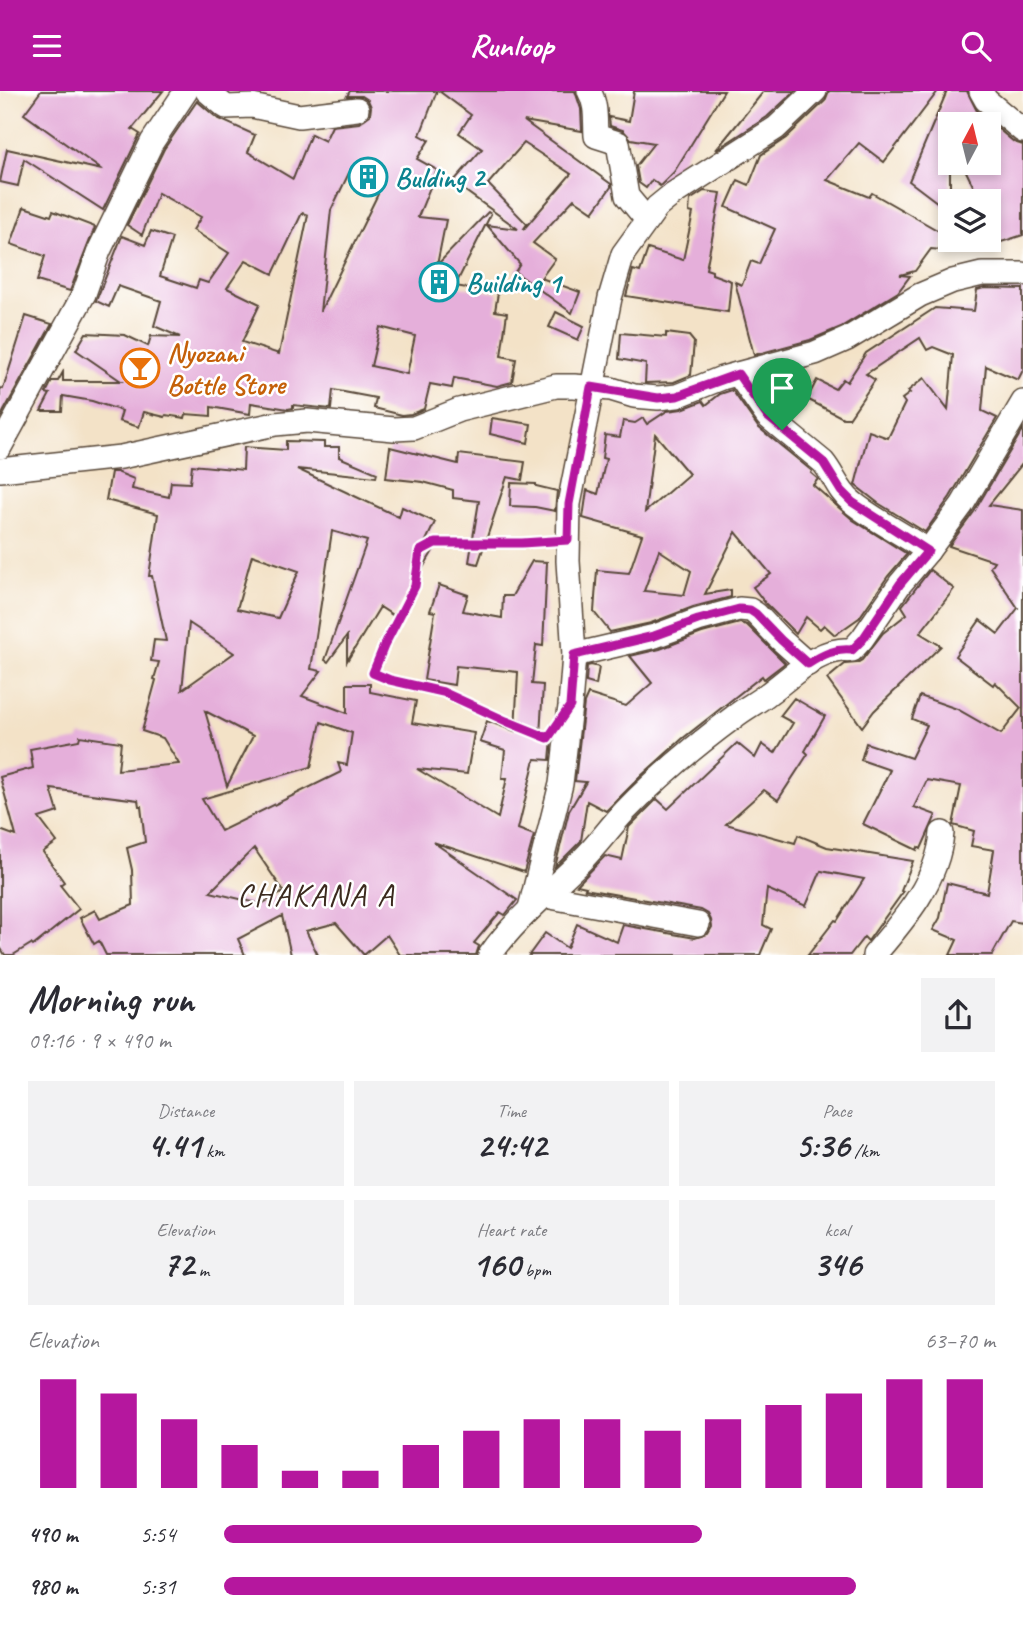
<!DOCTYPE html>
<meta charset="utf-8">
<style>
:root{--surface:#fff;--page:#f2f2f3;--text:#2b2b33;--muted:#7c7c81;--accent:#b5179e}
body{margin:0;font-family:Caveat,sans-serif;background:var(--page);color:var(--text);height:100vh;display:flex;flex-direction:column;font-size:26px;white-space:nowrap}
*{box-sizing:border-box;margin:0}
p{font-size:23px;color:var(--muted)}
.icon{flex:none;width:38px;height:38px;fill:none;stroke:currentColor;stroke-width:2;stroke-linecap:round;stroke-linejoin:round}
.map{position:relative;height:864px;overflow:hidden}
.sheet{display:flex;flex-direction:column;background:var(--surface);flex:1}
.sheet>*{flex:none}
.needle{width:46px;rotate:7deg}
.buttons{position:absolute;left:938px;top:21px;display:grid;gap:14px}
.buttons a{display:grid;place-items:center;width:63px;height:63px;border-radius:0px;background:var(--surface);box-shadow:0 4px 10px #0003;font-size:35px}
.pin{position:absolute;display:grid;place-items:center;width:60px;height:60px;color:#fff;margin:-72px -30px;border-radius:50% 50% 50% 0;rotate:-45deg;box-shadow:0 0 7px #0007}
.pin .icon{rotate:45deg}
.round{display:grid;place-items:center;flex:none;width:74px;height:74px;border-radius:0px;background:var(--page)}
.overview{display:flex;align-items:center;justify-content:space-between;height:119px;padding:0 28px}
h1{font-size:38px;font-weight:800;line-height:52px}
.stats{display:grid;grid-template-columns:repeat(3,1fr);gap:10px;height:119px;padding:7px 28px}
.stats div{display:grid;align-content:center;border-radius:0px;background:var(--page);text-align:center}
.stats b{font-size:35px;font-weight:800}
.stats small{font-size:19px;font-weight:400}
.stats p{font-size:19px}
.chart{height:196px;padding:14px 28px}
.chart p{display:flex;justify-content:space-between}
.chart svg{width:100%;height:126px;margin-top:7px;stroke:var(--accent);stroke-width:6}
ul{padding:0 28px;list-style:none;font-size:23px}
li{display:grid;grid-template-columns:112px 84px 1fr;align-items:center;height:52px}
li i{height:18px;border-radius:9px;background:var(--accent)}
header{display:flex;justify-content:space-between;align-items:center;height:91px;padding:0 28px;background:var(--accent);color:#fff;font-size:32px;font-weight:800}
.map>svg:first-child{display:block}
</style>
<header><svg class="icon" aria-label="menu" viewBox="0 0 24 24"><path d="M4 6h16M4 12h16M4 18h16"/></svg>Runloop<svg class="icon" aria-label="search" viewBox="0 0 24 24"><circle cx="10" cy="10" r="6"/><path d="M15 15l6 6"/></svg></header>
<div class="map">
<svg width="1023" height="864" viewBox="0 0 1023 864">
<rect width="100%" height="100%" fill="#fff"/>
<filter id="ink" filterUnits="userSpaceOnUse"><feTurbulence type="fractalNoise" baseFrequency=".0143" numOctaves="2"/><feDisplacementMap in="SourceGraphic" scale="14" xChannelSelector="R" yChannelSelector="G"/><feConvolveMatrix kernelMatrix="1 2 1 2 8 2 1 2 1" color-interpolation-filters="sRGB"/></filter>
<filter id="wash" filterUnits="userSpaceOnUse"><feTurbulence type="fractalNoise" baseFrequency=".00686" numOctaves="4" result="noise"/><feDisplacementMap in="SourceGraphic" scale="28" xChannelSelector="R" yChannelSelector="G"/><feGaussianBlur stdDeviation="1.57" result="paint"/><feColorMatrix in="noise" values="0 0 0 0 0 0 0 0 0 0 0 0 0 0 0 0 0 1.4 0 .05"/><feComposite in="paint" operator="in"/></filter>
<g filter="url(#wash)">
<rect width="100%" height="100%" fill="#f3e2c7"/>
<g id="blocks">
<!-- building -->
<g fill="#e5afda" fill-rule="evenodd">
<polygon points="41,0 163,0 132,38 140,43 103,119 24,68 18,95 0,91 7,58 102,79 24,23"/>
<path d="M 350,0 L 437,0 L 420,44 L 429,49 L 417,68 L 437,79 L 418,126 L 446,129 L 437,174 L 488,121 L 491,123 L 455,195 L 498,202 L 495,220 L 507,222 L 501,265 L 516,268 L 512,291 L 497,295 L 454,287 L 452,297 L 430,293 L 424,318 L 411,323 L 402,324 L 374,317 L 376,307 L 333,299 L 331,318 L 293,314 L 293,317 L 288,318 L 251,312 L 250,323 L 211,316 L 211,325 L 186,323 L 185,327 L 166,324 L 165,326 L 144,321 L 139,336 L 119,330 L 122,320 L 92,310 L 63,305 L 62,320 L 41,320 L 50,303 L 46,302 L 52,290 L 58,290 L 63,281 L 63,290 L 121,290 L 76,259 L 86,242 L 125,244 L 148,255 L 151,245 L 180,246 L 154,235 L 161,210 L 118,195 L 109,216 L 96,210 L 122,145 L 145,154 L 151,140 L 172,147 L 160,185 L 196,197 L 199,189 L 208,192 L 229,162 L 193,139 L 201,126 L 158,102 L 142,144 L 127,134 L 164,58 L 197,10 L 217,27 L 255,44 L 248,61 L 293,88 L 311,43 L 325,50 L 332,35 L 359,32 L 370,24 L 371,16 L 368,9 L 362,5 L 347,5 ZM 349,82 L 378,103 L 320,221 L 331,119 ZM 302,122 L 308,124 L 279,263 L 242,251 L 260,213 L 227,197 L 246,169 L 273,183 ZM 380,236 L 415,245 L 407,283 L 371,275 Z"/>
<path d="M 439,0 L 575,0 L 581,18 L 582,40 L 524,30 L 611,93 L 611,96 L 593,121 L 574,108 L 533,152 L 555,168 L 541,187 L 580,201 L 572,222 L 515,181 L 520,173 L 487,134 L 518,138 L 453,91 L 482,58 L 459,42 L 471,24 ZM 524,52 L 571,83 L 523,139 L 527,133 L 488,93 Z"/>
<polygon points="634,0 724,0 674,81 660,95 652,89 646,97 639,92 636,75 654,52 631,48 623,39 610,35 609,26 629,30"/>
<polygon points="764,0 795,0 767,26 716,59"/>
<polygon points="829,0 938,0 884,71 859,52 827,89 869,106 872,102 944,143 941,159 931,158 915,180 900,184 910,185 898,201 841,236 810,249 754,264 735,191 742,194 751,170 759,173 775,138 726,116 738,89 749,94 761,64 786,47 825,10"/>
<polygon points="947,0 967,0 977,20 1014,51 1023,54 1023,144 989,155 989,110 984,110 980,102 977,103 962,72 989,72 989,33 950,33 950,121 909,90"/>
<polygon points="704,100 721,102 706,178 712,180 712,183 731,190 728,221 626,205 633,179 640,181 648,158 683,169 693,122 689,121 690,109"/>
<polygon points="24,116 51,125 53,120 95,136 70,200 37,190 45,165 11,153"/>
<polygon points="984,197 1023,198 1023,279 1018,289 986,275 982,320 997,327 950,406 925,441 878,412 855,394 869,340 888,347 905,312 902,308 910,302 908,300 924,287 948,319 953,264 933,256 927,259 920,247 866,283 875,289 849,327 843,327 807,308 817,289 835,298 843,288 847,291 866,262 935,217 974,220 977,199"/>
<polygon points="556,221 584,235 578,249 549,236"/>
<polygon points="26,225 52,233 0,327 0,297 3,298"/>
<polygon points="621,242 666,246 666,242 689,245 694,251 691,284 674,291 645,292 646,273 619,268"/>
<path d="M 732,299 L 758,336 L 812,380 L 811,382 L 818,388 L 813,394 L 853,429 L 907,463 L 888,485 L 859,527 L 835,544 L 824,534 L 820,538 L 806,526 L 796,543 L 766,513 L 753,496 L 771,483 L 736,441 L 705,503 L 731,499 L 731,506 L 693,516 L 651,532 L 610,541 L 594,521 L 597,479 L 629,482 L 642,444 L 583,427 L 587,399 L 598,403 L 606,368 L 602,367 L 605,344 L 620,346 L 623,330 L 635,332 L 643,327 L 647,333 L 667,320 L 682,318 L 703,310 L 706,314 L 720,303 ZM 655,343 L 689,383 L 645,421 ZM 659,459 L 691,480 L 684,504 L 644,500 Z"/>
<polygon points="778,302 793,318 788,324 772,307"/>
<polygon points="492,327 531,333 528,352 490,343"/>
<polygon points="1023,338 1023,372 989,414 1023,419 1023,832 1011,830 992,864 950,864 957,849 933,839 940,827 947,792 987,802 994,759 971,755 974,740 953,734 961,695 927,689 914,716 936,724 921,758 918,756 917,759 863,733 890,679 861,669 866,652 911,667 927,634 912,628 920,605 957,618 1001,643 1021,617 995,591 993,594 955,565 980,529 998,543 1018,517 990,476 994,470 949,455 974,421"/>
<path d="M 286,350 L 324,351 L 324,356 L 339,356 L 339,366 L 377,382 L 376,386 L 297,378 L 399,426 L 402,416 L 435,431 L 423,456 L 433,460 L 394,525 L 380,516 L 347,570 L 347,545 L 328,571 L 325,569 L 367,450 L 332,440 L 311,578 L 321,580 L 302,605 L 347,622 L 347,593 L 370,593 L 370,601 L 416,610 L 412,632 L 474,642 L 467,683 L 417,678 L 498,727 L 507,687 L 502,687 L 505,659 L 480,651 L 487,630 L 515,640 L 518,581 L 456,575 L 454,594 L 424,589 L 435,521 L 430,520 L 439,494 L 468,504 L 463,520 L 502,527 L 503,505 L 512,505 L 532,470 L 547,471 L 543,555 L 536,554 L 532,593 L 543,594 L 540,645 L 552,647 L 550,669 L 535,668 L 518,738 L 534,744 L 524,781 L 433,751 L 517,809 L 505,824 L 500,821 L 474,852 L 479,855 L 476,864 L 400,864 L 387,844 L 364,864 L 336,832 L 306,840 L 318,864 L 291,864 L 282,825 L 238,848 L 245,864 L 106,864 L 99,850 L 94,853 L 80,827 L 95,819 L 100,828 L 133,814 L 132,779 L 127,757 L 145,751 L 141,715 L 139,715 L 138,709 L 51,698 L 58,721 L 39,727 L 57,751 L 43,761 L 64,791 L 60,794 L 79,818 L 33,855 L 31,853 L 13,864 L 5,864 L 0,856 L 0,739 L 16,745 L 0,686 L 33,677 L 30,658 L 79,649 L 80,645 L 121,651 L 118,679 L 179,673 L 163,647 L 142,640 L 156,589 L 154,588 L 159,571 L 151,570 L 154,549 L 166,550 L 152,485 L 149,485 L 158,423 L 106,409 L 111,381 L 117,381 L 134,388 L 132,398 L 169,406 L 171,391 L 190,392 L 192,374 L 243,379 L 244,356 L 286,359 ZM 252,464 L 299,480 L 278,527 L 237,518 ZM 189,532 L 234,562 L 182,599 ZM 205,620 L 253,645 L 227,695 ZM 321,631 L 352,642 L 347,674 L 338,672 L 341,681 L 221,740 L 202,708 L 311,676 ZM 254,757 L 284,801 L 261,813 L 210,801 Z"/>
<polygon points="390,356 458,373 459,363 525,371 522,389 507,386 478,473 469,471 479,410 453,407 453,399 423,391 386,387"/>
<polygon points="511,392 536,393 536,395 557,400 555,420 535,416 510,415"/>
<polygon points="930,479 954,498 920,542 941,555 874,620 862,636 827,588 845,573 857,572 862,569 883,542 907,523 902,515"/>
<polygon points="740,532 747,534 785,572 764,588 762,585 682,648 641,685 606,720 587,710 581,750 555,776 569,720 586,691 575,690 584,612 588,603 626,615 652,592 630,565 660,558 702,542"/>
<polygon points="591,574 599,576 596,594 586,591 587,575"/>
<polygon points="794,607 825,625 805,660 808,663 778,709 764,699 726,733 795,752 798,744 827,756 913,770 901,800 903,801 868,850 864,846 850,864 808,864 835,829 837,830 864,788 821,780 806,815 767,798 763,834 771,838 760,864 529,864 545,842 567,857 577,833 617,851 623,834 695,847 708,843 712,836 711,829 708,823 701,819 585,798 586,796 577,794 605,765 622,769 629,736 657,708 668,718 737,652 755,667 762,653 775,662 793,632 780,625"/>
</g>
</g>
</g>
<g filter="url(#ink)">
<use href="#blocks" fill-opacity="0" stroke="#574637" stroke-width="2"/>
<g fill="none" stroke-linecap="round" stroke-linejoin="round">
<defs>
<g id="street">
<polyline points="207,0 226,16 252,15 299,25 357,18"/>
<path d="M 589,0 C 597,13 595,30 596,45 L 618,52 L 627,105 L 647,129"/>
<polyline points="981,0 986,9 1023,40"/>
<path d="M 738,283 L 767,325 L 823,371 C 834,384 838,400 852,411 C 874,429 905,444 928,460"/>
<polyline points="0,356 84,203 99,160 152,51 186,0"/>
<polyline points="0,379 121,366 275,333 307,330 394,338 414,337 459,319 556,295 574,295 611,298 634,305 658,307 677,305 722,287 815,262 847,248 920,204 953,190 982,183 1023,183"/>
<polyline points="574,564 655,545 698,529 739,518 750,519 756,523 781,549 808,573"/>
<polyline points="545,805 698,833"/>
<polyline points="530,817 561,693 570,615 574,564 568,470 569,413 610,207 623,163 657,116 673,103 776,37 815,0"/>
<path d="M 490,864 C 516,827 551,800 583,768 C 598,753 610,736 625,720 C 658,686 696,654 734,626 C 745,617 758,611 769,602 C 794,584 819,556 852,559 L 862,548 L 900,493 L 928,460 L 962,414 L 1023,311"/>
<path d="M 874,864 C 904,829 938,790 942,742"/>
</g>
</defs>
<!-- street casing -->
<use href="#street" stroke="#574637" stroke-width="26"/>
<!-- path -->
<polyline stroke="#574637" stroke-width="3.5" stroke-dasharray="2 5" stroke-linecap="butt" points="546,646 505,630 443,601 390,589 374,582 384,555 416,495 420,460 435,452 548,451"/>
<!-- street -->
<use href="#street" stroke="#fff" stroke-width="23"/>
</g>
</g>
<g fill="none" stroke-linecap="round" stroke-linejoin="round" filter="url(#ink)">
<defs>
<path id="route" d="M 738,283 L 767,325 L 823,371 L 841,400 L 852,411 L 928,460 L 900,493 L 863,548 L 852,559 C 835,557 822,564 808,573 L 781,549 L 756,523 L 750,519 L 739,518 L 698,529 L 654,545 L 574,564 L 570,615 L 548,647 L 506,630 L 443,601 L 390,589 L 373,582 L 384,555 L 415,495 L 420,460 L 435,452 L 522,452 L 568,449 L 569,413 L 591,296 L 658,307 L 677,305 Z"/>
</defs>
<!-- route casing -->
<use href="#route" stroke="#fff" stroke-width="14"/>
<!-- route -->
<use href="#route" stroke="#b5179e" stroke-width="9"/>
</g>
<!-- icons -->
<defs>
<symbol id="building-ring" viewBox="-11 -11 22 22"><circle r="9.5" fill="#fff" stroke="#0f9aa8" stroke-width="1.5"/><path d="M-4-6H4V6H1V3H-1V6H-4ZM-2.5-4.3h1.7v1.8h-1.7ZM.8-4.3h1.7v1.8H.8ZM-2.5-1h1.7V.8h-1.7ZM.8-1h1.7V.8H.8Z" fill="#0f9aa8"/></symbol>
<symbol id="bar-ring" viewBox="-11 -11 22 22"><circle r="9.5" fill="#fff" stroke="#e8710a" stroke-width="1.5"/><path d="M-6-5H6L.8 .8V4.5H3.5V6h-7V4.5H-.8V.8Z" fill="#e8710a"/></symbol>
</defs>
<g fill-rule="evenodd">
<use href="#building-ring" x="346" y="64" width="44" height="44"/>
<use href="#building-ring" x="417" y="169" width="44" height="44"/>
<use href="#bar-ring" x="118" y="255" width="44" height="44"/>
</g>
<g text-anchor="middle" stroke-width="5" stroke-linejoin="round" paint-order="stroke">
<!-- culture labels -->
<g font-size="28" font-weight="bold" fill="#0d838f" stroke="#fff" text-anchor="start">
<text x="395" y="96">Bulding 2</text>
<text x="466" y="201">Building 1</text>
</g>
<!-- food labels -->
<g font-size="28" font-weight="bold" fill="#c56008" stroke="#fff" text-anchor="start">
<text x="167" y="271">Nyozani<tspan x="167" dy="32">Bottle Store</tspan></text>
</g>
<!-- quarter labels -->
<g font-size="32" letter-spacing="2" fill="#3b2a1e" stroke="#fff">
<text x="316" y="814">CHAKANA A</text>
</g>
</g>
</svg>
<div class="buttons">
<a><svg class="needle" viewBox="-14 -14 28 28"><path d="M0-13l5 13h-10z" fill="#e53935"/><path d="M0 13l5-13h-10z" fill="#7c7c81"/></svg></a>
<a><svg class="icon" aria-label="layers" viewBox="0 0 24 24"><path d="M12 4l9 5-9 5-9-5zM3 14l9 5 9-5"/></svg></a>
</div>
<div class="pin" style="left:782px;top:339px;background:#1e9e55"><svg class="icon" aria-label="arrive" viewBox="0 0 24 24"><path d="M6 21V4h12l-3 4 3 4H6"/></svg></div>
</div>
<section class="sheet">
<div class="overview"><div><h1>Morning run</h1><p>09:16 · 9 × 490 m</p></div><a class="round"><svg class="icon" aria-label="share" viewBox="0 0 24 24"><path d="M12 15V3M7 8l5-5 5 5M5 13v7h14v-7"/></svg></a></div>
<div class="stats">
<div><p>Distance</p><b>4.41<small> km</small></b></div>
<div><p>Time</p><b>24:42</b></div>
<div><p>Pace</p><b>5:36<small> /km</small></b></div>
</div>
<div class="stats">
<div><p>Elevation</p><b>72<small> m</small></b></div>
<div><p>Heart rate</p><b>160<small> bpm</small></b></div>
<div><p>kcal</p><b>346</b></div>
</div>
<div class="chart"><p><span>Elevation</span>63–70 m</p>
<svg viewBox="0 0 160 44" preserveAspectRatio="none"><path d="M5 44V6M15 44V11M25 44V20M35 44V29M45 44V38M55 44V38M65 44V29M75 44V24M85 44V20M95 44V20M105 44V24M115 44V20M125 44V15M135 44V11M145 44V6M155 44V6"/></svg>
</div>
<ul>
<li><b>490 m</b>5:54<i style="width:62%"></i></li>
<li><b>980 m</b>5:31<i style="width:82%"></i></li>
</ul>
</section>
